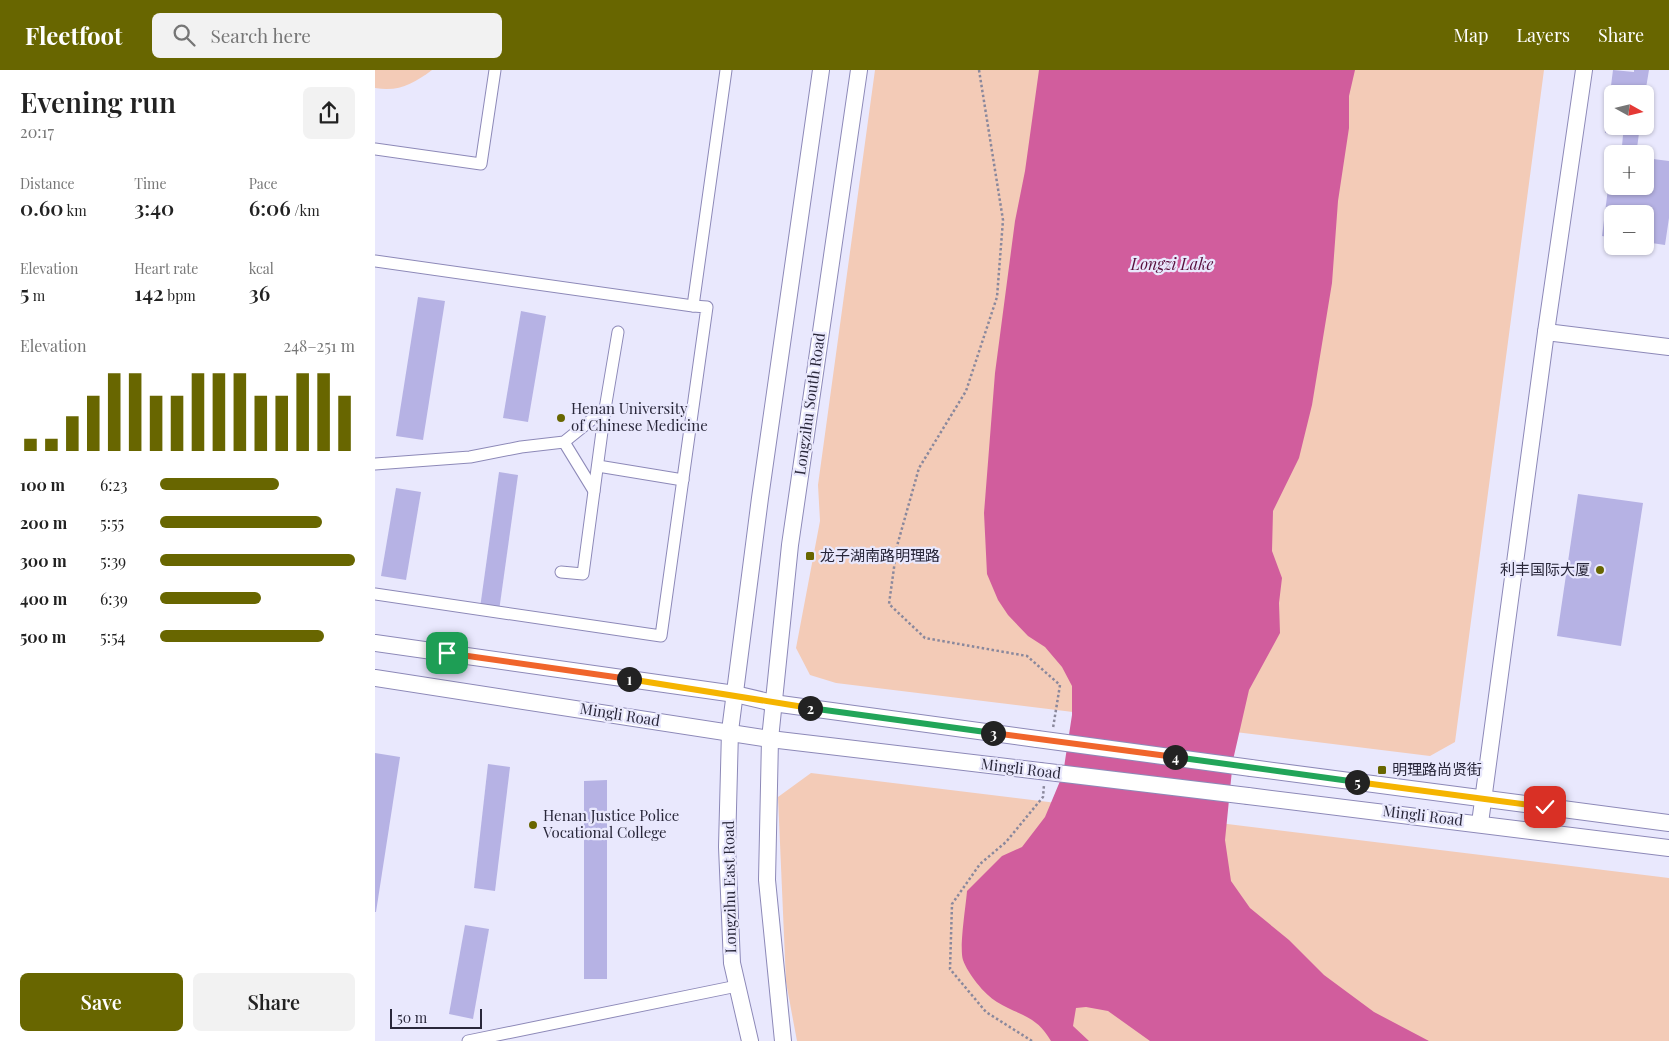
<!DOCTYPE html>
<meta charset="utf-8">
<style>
:root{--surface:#fff;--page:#f2f2f2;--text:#222;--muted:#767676;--accent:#686600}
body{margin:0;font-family:"Playfair Display","Noto Sans SC",serif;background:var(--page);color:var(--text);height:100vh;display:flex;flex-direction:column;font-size:19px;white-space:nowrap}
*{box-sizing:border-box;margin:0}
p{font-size:16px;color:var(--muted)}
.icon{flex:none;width:28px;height:28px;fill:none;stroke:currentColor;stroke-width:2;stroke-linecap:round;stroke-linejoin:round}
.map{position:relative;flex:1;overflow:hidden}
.side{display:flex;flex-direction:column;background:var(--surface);width:375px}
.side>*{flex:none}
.needle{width:32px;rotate:98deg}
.fabs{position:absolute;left:1229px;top:15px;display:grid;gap:10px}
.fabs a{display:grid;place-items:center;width:50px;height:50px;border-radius:8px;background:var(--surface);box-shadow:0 1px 4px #0004;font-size:25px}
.scale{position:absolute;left:15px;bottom:12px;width:92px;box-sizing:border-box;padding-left:5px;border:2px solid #29273a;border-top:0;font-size:14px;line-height:18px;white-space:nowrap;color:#29273a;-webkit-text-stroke:4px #e9e8fd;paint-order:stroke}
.pin{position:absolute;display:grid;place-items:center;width:42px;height:42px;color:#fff;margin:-21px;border-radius:10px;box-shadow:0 2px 8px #0006}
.km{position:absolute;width:25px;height:25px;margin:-12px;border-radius:50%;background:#222;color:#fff;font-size:14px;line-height:25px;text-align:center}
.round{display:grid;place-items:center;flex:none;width:52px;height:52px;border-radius:8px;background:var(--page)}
.headline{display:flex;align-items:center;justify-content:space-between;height:85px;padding:0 20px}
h1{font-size:28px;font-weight:600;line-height:38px}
.metrics{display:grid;grid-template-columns:repeat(3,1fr);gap:8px;height:85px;padding:5px 20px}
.metrics div{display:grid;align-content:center}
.metrics b{font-size:21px;font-weight:600}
.metrics small{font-size:14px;font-weight:400}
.metrics p{font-size:14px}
.chart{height:140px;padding:10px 20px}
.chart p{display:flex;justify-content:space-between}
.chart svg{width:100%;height:90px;margin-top:5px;stroke:var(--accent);stroke-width:6}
.cta{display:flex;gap:10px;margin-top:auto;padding:10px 20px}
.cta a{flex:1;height:58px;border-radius:8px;background:var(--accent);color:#fff;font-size:20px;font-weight:600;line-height:58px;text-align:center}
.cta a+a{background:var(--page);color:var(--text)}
ul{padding:0 20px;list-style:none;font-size:16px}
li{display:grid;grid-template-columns:80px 60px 1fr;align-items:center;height:38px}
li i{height:12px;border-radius:6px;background:var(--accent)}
header{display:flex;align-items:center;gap:30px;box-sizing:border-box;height:70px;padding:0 25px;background:var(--accent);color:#fff}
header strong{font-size:24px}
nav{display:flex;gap:28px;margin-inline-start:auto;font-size:18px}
.search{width:350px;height:45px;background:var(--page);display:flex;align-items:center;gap:12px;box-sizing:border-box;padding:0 18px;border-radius:8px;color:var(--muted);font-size:19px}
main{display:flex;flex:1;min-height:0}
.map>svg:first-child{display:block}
</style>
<header>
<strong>Fleetfoot</strong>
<div class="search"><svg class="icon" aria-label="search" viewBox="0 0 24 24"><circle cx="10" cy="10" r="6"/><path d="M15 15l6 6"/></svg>Search here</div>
<nav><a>Map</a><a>Layers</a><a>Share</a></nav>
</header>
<main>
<section class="side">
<div class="headline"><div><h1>Evening run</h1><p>20:17</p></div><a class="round"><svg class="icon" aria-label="share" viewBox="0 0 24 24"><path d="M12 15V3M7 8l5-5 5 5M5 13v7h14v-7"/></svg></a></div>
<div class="metrics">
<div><p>Distance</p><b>0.60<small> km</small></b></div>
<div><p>Time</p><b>3:40</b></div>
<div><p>Pace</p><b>6:06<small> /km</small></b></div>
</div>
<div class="metrics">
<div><p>Elevation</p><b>5<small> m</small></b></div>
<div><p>Heart rate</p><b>142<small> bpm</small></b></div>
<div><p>kcal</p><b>36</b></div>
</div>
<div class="chart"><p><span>Elevation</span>248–251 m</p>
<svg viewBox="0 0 160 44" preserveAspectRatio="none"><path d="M5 44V38M15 44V38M25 44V27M35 44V17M45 44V6M55 44V6M65 44V17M75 44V17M85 44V6M95 44V6M105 44V6M115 44V17M125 44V17M135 44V6M145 44V6M155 44V17"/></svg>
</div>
<ul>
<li><b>100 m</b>6:23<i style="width:61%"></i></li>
<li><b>200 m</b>5:55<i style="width:83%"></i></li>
<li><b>300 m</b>5:39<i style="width:100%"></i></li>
<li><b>400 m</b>6:39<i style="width:52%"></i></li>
<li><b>500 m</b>5:54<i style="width:84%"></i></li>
</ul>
<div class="cta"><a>Save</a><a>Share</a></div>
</section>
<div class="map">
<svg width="1294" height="971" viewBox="0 0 1294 971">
<rect width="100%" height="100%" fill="#e9e8fd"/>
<!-- green -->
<g fill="#f3cbb7">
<path d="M 0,0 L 57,0 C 38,14 24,22 0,18 Z"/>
<polygon points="500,0 1169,0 1080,672 1055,686 461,613 435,605 421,578 445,451 443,415"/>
<polygon points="436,703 1294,808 1294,971 422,971 411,912 403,727"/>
</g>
<!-- water -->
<path fill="#d15d9d" d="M 664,0 L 980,0 L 974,26 L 974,58 L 963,131 L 957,213 L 937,335 L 924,388 L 898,441 L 897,481 L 907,508 L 904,533 L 905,563 L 874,620 L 858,690 L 850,770 L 856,811 L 875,838 L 914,870 L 949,905 L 999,942 L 1054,971 L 775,971 L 733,941 L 711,937 L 701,938 L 698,956 L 714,971 L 676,971 C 661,945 645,946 622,932 C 609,924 593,904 588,890 C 584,878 591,835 592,821 L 627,786 L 647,777 L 670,747 L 688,704 L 697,645 L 697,616 L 687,597 L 670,577 L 653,566 L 633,545 L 623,530 L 612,504 L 609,443 L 620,303 L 640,151 L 650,101 Z"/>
<!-- building -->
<g fill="#b6b2e4">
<polygon points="1238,0 1259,2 1259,0 1274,0 1270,24 1238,24 1238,56 1265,56 1262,78 1247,76 1248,65 1230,63"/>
<polygon points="1270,88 1294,91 1294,148 1290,175 1270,172 1270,144 1238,144 1238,168 1227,166 1236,95 1238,116 1270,116"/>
<polygon points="43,227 70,231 48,370 21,366"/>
<polygon points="146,241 171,246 153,352 128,348"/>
<polygon points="124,402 143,405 124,541 105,538"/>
<polygon points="21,418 46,422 31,510 6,506"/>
<polygon points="1203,424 1268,433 1246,576 1182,566"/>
<polygon points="0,683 25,687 1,842 0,842"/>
<polygon points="113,694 135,697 120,821 99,818"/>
<polygon points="232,710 232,909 209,909 209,711"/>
<polygon points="90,855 114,859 98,949 74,944"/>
</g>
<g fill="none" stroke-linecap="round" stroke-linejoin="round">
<defs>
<g id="street">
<polyline points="0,79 106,94 120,0"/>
<polyline points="0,191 318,236"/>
<polyline points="189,372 219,421"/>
<polyline points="0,394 95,387 146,377 189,372 230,339 243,262"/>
<polyline points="223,396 308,410"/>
<polyline points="186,502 208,504 230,339"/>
<polyline points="0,524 286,566 332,237 318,236 351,0"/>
<polyline points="93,971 362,916"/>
</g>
<g id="secondary">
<polyline points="1171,262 1294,277"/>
<polyline points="0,573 360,624 398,633 662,669"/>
<polyline points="0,608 395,669 665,701"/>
<polyline points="876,698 1294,753"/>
<polyline points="873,726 1294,778"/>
<polyline points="1105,753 1171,262 1209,0"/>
<polyline points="375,971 357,893 352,777 355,661 385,428 446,0"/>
<polyline points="408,971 392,810 395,669 415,475 484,0"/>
</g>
</defs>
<!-- street casing -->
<use href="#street" stroke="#8d89b8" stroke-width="13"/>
<!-- secondary casing -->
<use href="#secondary" stroke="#8d89b8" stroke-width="18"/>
<!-- path -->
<g stroke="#8a889c" stroke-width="2.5" stroke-dasharray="2.5 2.5" stroke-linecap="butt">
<polyline points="604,0 628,150 622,227 591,321 544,398 522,476 514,534 550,568 652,586 685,615 678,658"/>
<polyline points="657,971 611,942 575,899 577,834 605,794 631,772 668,727 669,715"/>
</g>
<!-- street -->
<use href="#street" stroke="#fff" stroke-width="11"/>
<!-- secondary -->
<use href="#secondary" stroke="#fff" stroke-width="16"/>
<defs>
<g id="secondary-bridge">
<polyline points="662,669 876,698"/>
<polyline points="665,701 873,726"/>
</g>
</defs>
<!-- secondary-bridge casing -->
<use href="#secondary-bridge" stroke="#8d89b8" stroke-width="18" stroke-linecap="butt"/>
<!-- secondary-bridge -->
<use href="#secondary-bridge" stroke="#fff" stroke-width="16"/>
</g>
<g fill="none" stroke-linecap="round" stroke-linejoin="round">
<defs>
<polyline id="split-1" points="72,583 254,609"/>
<polyline id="split-2" points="254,609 435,638"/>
<polyline id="split-3" points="435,638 618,663"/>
<polyline id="split-4" points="618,663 800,687"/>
<polyline id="split-5" points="800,687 982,712"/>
<polyline id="split-6" points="982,712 1170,737"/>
</defs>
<!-- split-1 casing -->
<use href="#split-1" stroke="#fff" stroke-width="10"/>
<!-- split-2 casing -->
<use href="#split-2" stroke="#fff" stroke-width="10"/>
<!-- split-3 casing -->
<use href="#split-3" stroke="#fff" stroke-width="10"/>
<!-- split-4 casing -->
<use href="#split-4" stroke="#fff" stroke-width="10"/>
<!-- split-5 casing -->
<use href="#split-5" stroke="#fff" stroke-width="10"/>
<!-- split-6 casing -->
<use href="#split-6" stroke="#fff" stroke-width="10"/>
<!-- split-1 -->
<use href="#split-1" stroke="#f0652b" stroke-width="6"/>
<!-- split-2 -->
<use href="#split-2" stroke="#f5b400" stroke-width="6"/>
<!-- split-3 -->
<use href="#split-3" stroke="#22a559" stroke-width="6"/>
<!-- split-4 -->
<use href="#split-4" stroke="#f0652b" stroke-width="6"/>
<!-- split-5 -->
<use href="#split-5" stroke="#22a559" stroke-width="6"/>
<!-- split-6 -->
<use href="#split-6" stroke="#f5b400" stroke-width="6"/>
</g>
<!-- markers -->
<g fill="#686600" stroke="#e9e8fd" stroke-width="2">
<circle cx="186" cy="348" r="5"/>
<rect x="430" y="481" width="10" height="10" rx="2.5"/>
<circle cx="1225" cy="500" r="5"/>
<rect x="1002" y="695" width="10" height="10" rx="2.5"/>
<circle cx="158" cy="755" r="5"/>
</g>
<g text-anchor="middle" stroke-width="4.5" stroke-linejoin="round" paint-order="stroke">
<!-- street labels -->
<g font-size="15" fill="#29273a" stroke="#e9e8fd">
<text transform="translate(435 334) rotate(-82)" y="5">Longzihu South Road</text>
<text transform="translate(245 645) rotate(9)" y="5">Mingli Road</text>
<text transform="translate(646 699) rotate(7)" y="5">Mingli Road</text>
<text transform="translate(1048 746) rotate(7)" y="5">Mingli Road</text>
<text transform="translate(355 817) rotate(-91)" y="5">Longzihu East Road</text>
</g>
<!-- poi labels -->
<g font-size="15" fill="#29273a" stroke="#e9e8fd" text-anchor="start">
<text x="196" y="344">Henan University<tspan x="196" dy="17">of Chinese Medicine</tspan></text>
<text x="445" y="491">龙子湖南路明理路</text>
<text x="1215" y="505" text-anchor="end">利丰国际大厦</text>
<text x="1017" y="705">明理路尚贤街</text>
<text x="168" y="751">Henan Justice Police<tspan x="168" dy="17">Vocational College</tspan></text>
</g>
<!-- water labels -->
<g font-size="16" font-style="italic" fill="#580e3c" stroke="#e9e8fd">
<text x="797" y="200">Longzi Lake</text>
</g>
</g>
</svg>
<div class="fabs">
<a><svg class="needle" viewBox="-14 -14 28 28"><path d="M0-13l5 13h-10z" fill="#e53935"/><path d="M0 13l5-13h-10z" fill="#767676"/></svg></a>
<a>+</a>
<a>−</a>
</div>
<div class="scale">50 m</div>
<div class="pin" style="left:72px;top:583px;background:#1e9e55"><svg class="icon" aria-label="arrive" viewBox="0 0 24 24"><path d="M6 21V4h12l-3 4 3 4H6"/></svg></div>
<div class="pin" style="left:1170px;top:737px;background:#d93025"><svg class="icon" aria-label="check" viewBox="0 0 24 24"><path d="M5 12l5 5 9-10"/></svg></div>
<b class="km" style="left:254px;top:609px">1</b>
<b class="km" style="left:435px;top:638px">2</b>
<b class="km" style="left:618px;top:663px">3</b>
<b class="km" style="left:800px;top:687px">4</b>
<b class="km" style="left:982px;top:712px">5</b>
</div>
</main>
